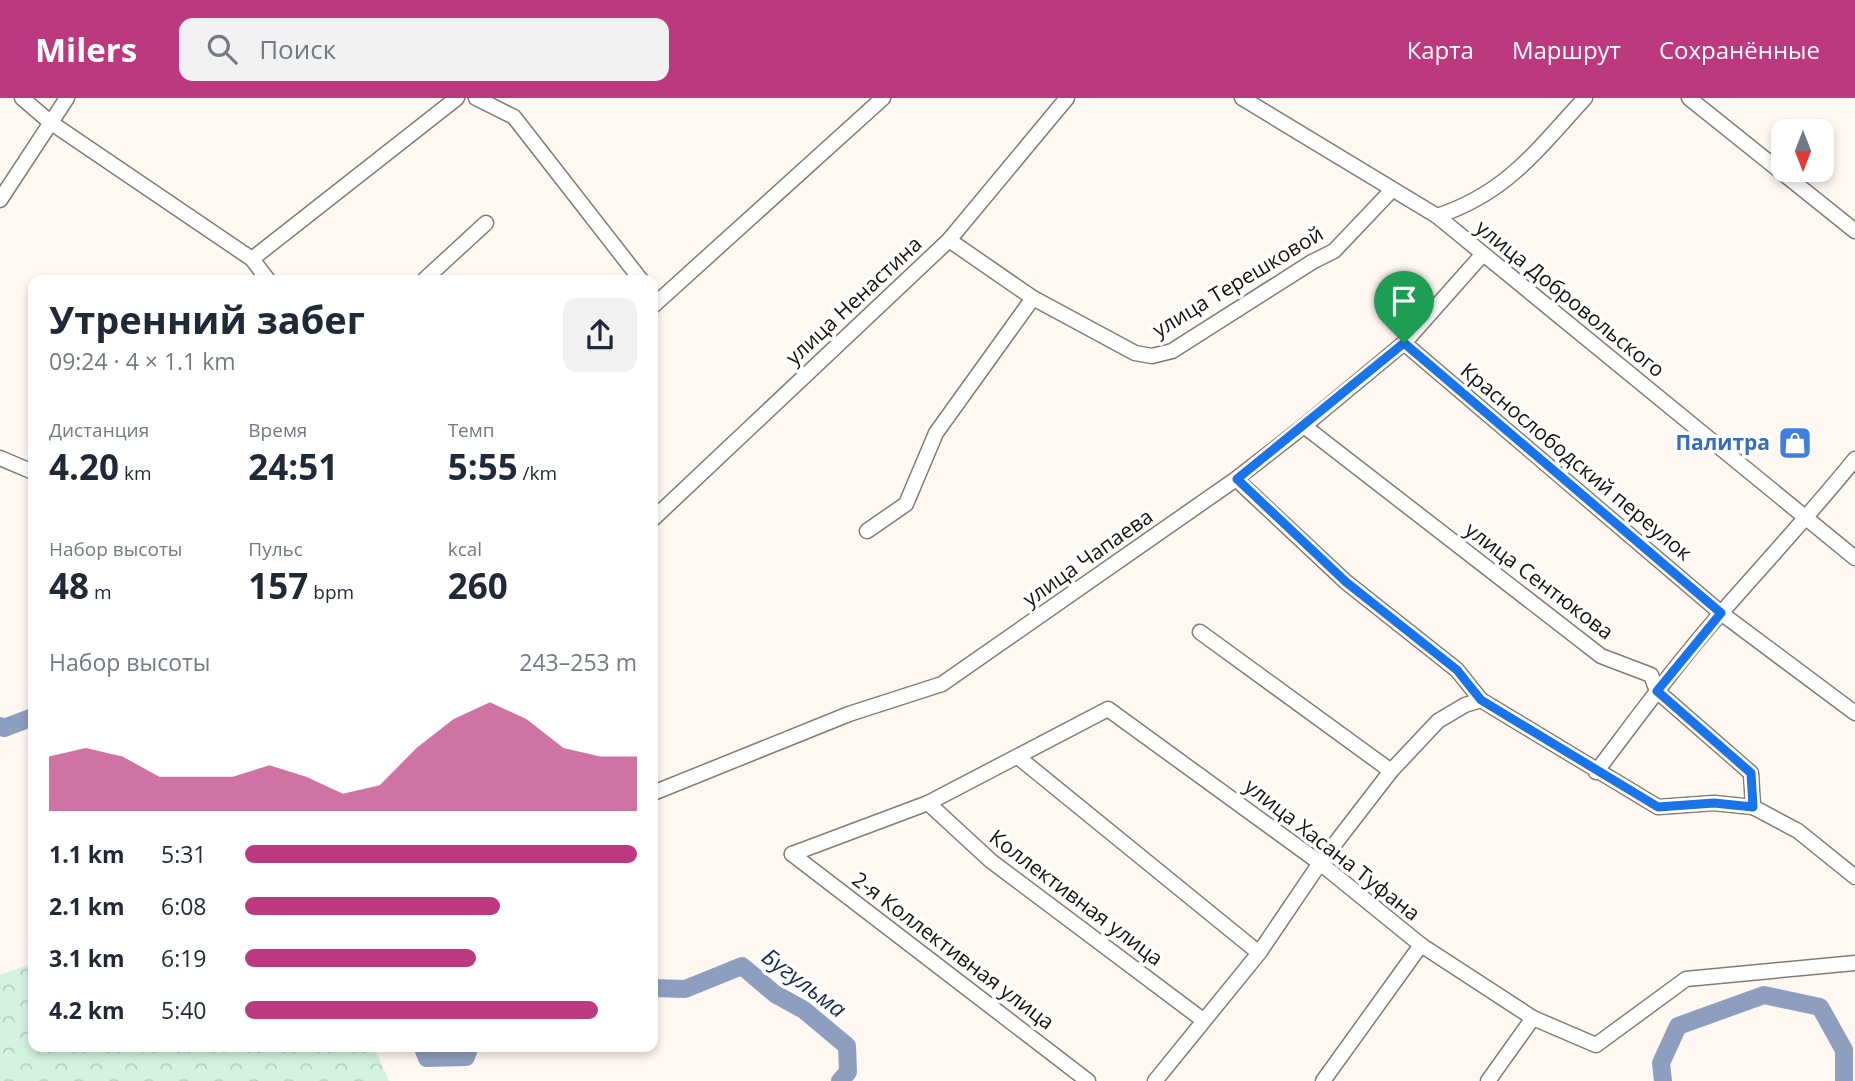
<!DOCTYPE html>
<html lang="ru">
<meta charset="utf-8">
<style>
:root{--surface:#fff;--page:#f2f2f3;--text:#1f2937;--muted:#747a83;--accent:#bc3980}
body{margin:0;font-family:"Open Sans",sans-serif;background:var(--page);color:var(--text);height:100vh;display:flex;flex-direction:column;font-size:26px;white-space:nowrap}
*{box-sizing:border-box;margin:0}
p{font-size:23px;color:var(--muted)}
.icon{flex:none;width:38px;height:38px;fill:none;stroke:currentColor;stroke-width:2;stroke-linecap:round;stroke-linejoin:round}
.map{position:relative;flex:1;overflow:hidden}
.side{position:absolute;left:28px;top:177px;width:630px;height:777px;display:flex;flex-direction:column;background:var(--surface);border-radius:14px;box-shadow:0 4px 10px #0003}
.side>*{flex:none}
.needle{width:46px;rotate:180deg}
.controls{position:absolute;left:1771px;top:21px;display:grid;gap:14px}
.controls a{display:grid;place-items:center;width:63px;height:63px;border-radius:14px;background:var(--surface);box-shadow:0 4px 10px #0003;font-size:35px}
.pin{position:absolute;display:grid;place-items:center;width:60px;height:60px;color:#fff;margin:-72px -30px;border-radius:50% 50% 50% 0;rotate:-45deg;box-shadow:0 0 7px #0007}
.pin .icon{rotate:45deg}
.round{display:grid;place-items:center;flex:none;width:74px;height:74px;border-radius:14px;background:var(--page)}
.overview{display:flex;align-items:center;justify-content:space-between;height:119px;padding:0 21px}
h1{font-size:38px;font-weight:700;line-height:52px}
.figures{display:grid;grid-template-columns:repeat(3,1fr);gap:10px;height:119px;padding:7px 21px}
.figures div{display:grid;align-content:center}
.figures b{font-size:35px;font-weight:700}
.figures small{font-size:19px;font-weight:400}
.figures p{font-size:19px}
.chart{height:196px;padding:14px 21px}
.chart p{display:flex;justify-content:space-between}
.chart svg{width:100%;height:126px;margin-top:7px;fill:var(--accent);opacity:.7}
ul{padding:0 21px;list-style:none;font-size:23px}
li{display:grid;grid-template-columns:112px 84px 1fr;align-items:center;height:52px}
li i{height:18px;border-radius:9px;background:var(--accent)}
header{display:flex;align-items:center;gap:42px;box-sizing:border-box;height:98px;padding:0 35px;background:var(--accent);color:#fff}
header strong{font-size:33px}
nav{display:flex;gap:38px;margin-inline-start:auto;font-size:24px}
.search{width:490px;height:63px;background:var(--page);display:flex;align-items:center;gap:18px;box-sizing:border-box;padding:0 24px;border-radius:14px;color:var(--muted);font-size:26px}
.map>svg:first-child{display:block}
</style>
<header>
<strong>Milers</strong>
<div class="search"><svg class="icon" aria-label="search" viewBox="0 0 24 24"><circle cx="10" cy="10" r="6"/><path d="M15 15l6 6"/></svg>Поиск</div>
<nav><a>Карта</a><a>Маршрут</a><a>Сохранённые</a></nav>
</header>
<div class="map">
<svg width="1855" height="983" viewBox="0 0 1855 983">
<defs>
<pattern id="forest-crowns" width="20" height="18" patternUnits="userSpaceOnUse" patternTransform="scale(1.75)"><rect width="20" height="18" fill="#d4f2e2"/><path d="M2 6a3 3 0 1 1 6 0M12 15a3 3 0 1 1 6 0" fill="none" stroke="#b5cfc1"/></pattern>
</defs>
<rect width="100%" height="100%" fill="#fef7f2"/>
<!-- forest -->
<polygon fill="url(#forest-crowns)" points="33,865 33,948 374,949 389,983 0,983 0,877"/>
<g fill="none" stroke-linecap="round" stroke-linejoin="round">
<!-- river -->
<g stroke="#8e9ebe" stroke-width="18">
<polyline points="0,628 4,630 33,619"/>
<polyline points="653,890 685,891 742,868 775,896 804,912 847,948 848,974 840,983"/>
<polyline points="422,948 427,960 466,959 470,948"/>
<polyline points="1663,983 1661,965 1678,928 1764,897 1820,909 1844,952 1844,983"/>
</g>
<defs>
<g id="minor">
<polyline points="22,0 50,24 252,161 268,182"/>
<polyline points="476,0 514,19 641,182"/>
<polyline points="1242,0 1437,118 1855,460"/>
<polyline points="1689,0 1855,133"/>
<polyline points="0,102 67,0"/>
<path d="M 1437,118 C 1507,95 1537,52 1585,0"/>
<polyline points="949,142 1033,200 1135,255 1152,258 1172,253 1312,164 1334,153 1391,93"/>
<polyline points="252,161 457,0"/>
<polyline points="424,182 486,125"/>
<polyline points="653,208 883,0"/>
<polyline points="1404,245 1721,515 1855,615"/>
<polyline points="1304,328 1601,558 1651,577 1657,593 1751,675 1753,709 1798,733 1855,779"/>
<polyline points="0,360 33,374"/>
<polyline points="1236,381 1346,484 1457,572 1481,602 1658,709 1714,705 1753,709"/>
<polyline points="653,421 949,142 1067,0"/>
<polyline points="867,433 906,406 936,335 1033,200"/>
<polyline points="1200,534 1391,673"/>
<polyline points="1018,659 1259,855"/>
<path d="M 1596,674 C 1637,620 1677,565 1722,514 C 1767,463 1812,414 1855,361"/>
<polyline points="653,695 849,616 942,586 1236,381 1304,328 1404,245 1482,157"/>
<polyline points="928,705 991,763 1203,922"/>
<polyline points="792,756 928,705 1108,611 1320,765 1421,847 1533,920 1596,947 1686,881 1855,865"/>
<polyline points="792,756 1088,983"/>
<polyline points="1155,983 1259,855 1320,765 1391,673 1438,623 1465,607 1481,602"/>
<polyline points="1323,983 1421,847"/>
<polyline points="1488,983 1533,920"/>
</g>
</defs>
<!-- minor casing -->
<use href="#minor" stroke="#847b72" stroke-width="17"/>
<!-- minor -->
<use href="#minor" stroke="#fff" stroke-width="14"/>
</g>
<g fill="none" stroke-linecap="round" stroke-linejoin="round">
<defs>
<polygon id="route" points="1404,245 1721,515 1657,593 1751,675 1753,709 1714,705 1658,709 1481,602 1457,572 1346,484 1237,381"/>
</defs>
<!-- route casing -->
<use href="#route" stroke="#fff" stroke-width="14"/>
<!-- route -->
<use href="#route" stroke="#1a73e8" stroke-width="9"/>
</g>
<!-- icons -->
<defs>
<symbol id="shop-square" viewBox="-11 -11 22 22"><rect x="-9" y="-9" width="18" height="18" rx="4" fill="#3f7fe0" stroke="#fff"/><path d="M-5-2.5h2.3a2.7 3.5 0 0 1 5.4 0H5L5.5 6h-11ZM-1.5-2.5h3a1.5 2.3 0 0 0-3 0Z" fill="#fff"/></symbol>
</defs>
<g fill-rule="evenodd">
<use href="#shop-square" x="1776" y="326" width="38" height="38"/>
</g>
<g text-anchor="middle" stroke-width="7" stroke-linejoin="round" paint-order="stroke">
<!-- street labels -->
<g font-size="21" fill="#171310" stroke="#fff">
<text transform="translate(1238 184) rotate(-31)" y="7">улица Терешковой</text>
<text transform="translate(1570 201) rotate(39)" y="7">улица Добровольского</text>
<text transform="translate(854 203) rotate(-43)" y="7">улица Ненастина</text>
<text transform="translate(1576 364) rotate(40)" y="7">Краснослободский переулок</text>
<text transform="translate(1088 460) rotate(-35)" y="7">улица Чапаева</text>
<text transform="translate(1539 483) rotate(37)" y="7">улица Сентюкова</text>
<text transform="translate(1332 752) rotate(38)" y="7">улица Хасана Туфана</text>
<text transform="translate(1076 800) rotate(37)" y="7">Коллективная улица</text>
<text transform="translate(953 853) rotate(37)" y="7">2-я Коллективная улица</text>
</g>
<!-- shop labels -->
<g font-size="21" font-weight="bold" fill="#366cbe" stroke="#fff" text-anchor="end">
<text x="1770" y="352">Палитра</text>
</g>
<!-- water labels -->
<g font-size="23" font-style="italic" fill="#182b55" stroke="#fff">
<text transform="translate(804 885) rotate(37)" y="8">Бугульма</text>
</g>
</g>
</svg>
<div class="controls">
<a><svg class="needle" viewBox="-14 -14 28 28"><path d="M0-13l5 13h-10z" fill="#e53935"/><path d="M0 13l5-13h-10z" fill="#747a83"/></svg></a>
</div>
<div class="pin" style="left:1404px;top:245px;background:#1e9e55"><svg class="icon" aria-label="arrive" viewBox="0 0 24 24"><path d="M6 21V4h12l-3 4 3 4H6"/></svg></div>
<section class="side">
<div class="overview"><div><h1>Утренний забег</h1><p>09:24 · 4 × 1.1 km</p></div><a class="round"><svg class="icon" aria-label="share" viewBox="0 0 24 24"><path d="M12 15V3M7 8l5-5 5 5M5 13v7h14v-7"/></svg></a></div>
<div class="figures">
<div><p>Дистанция</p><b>4.20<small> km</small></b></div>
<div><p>Время</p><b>24:51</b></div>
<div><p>Темп</p><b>5:55<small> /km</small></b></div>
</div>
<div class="figures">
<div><p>Набор высоты</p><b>48<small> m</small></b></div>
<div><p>Пульс</p><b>157<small> bpm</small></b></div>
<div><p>kcal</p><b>260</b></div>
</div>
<div class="chart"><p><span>Набор высоты</span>243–253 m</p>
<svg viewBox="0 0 160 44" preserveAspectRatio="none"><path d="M0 44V25L10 22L20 25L30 32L40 32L50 32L60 28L70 32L80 38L90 35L100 22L110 12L120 6L130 12L140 22L150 25L160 25V44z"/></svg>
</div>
<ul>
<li><b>1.1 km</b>5:31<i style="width:100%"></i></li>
<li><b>2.1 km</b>6:08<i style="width:65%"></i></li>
<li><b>3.1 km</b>6:19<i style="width:59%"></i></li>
<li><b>4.2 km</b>5:40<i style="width:90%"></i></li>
</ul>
</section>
</div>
